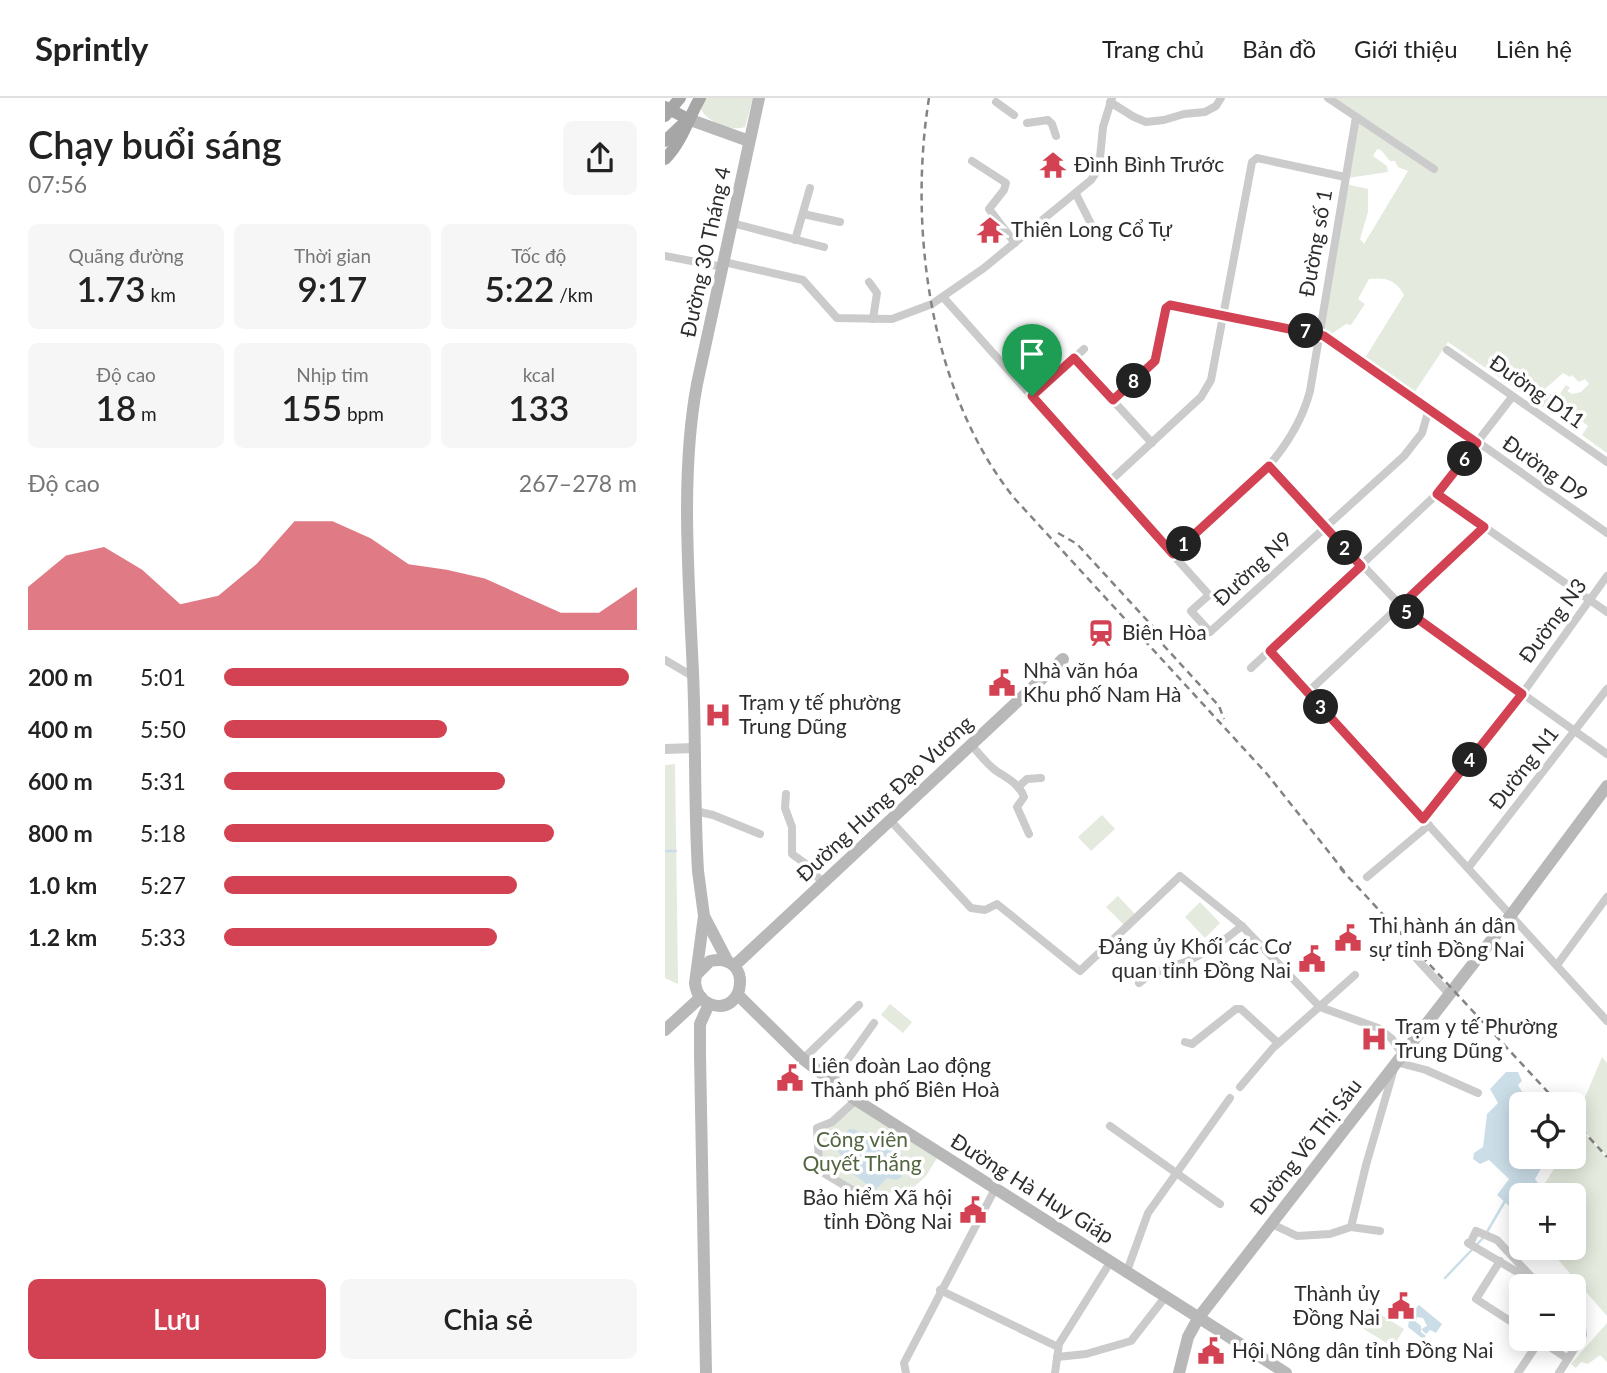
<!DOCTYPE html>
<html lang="vi">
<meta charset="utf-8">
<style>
:root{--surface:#fff;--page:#f6f6f6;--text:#222;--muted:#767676;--line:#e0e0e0;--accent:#d34252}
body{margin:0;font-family:Lato,sans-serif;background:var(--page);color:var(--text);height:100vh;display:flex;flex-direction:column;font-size:26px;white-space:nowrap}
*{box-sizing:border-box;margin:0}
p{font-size:23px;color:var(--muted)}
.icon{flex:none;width:38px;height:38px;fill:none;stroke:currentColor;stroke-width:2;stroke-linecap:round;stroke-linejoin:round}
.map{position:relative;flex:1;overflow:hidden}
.sheet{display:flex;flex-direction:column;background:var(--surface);width:665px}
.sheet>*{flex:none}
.buttons{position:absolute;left:844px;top:994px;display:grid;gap:14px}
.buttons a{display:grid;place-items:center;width:77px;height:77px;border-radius:10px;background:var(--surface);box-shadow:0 4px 18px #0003;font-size:35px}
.pin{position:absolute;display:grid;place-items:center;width:60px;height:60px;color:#fff;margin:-72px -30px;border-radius:50% 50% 50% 0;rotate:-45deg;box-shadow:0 0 7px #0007}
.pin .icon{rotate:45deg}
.km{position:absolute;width:35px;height:35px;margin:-18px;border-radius:50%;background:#222;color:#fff;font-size:19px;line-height:35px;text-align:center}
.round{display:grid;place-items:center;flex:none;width:74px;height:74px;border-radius:10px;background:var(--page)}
.overview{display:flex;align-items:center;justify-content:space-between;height:119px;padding:0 28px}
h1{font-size:38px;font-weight:600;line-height:52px}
.metrics{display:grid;grid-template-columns:repeat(3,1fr);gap:10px;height:119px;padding:7px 28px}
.metrics div{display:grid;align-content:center;border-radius:10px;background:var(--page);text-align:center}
.metrics b{font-size:35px;font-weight:600}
.metrics small{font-size:19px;font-weight:400}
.metrics p{font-size:19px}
.chart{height:196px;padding:14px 28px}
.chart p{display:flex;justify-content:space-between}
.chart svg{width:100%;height:126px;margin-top:7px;fill:var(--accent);opacity:.7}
.cta{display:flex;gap:14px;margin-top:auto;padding:14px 28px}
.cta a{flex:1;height:80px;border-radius:10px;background:var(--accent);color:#fff;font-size:28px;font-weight:600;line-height:80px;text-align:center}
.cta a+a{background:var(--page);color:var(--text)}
ul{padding:0 28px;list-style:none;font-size:23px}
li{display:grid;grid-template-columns:112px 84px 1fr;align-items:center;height:52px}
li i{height:18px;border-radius:9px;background:var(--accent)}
header{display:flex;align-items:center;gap:42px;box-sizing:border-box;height:98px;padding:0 35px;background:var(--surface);border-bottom:2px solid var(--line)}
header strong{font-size:33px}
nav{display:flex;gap:38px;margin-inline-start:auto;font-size:24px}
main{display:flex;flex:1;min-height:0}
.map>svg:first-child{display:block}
</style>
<header>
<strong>Sprintly</strong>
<nav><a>Trang chủ</a><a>Bản đồ</a><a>Giới thiệu</a><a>Liên hệ</a></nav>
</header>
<main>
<section class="sheet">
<div class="overview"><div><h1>Chạy buổi sáng</h1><p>07:56</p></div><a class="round"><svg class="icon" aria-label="share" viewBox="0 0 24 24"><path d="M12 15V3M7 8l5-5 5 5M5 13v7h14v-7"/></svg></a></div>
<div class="metrics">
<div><p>Quãng đường</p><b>1.73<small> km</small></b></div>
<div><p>Thời gian</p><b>9:17</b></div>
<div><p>Tốc độ</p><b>5:22<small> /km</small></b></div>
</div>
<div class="metrics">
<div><p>Độ cao</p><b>18<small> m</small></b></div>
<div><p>Nhịp tim</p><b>155<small> bpm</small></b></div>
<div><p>kcal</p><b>133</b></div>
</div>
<div class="chart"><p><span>Độ cao</span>267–278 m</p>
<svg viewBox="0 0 160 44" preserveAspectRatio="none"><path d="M0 44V29L10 18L20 15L30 23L40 35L50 32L60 21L70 6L80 6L90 12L100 21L110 23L120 26L130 32L140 38L150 38L160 29V44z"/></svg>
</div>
<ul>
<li><b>200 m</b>5:01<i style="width:98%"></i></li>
<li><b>400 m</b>5:50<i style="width:54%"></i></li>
<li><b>600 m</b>5:31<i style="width:68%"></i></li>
<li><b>800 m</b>5:18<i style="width:80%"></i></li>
<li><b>1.0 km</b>5:27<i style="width:71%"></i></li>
<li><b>1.2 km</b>5:33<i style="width:66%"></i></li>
</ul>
<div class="cta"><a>Lưu</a><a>Chia sẻ</a></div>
</section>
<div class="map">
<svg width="942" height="1275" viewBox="0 0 942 1275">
<rect width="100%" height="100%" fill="#fff"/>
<!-- green -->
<g fill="#e4eadd">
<path d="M 40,0 L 88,0 L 80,29 C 67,34 42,24 36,11 Z"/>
<path d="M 667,0 L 942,0 L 942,355 L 917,337 L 923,328 L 891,302 L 901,287 L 905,290 L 902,293 L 907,296 L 916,294 L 924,286 L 920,281 L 914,284 L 907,277 L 905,279 L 898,275 L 880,291 L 888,298 L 880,311 L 783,244 L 749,295 L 700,260 L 739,197 C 731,182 721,179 704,181 L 693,201 L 700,206 L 686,227 L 681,226 L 665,237 L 656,234 L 681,86 L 703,91 L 703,114 L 695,141 L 699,146 L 743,73 L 733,69 L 730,63 L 725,63 L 716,52 L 712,51 L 708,58 L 722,68 L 723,74 L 683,80 L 693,18 Z"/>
<polygon points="10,666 13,886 0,880 0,667"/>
<polygon points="437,717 450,731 426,753 413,739"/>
<polygon points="453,798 470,816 459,827 441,809"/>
<polygon points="535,804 555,825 540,840 520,819"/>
<polygon points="225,906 247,924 238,935 216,917"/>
<polygon points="937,959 942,965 942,1058 910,1023"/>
<polygon points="189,1007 272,1060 261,1078 249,1089 219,1096 200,1096 189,1092 157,1072 154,1031"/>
<polygon points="914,1029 942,1060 942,1218 883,1150 908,1150 908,1097 873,1097 896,1059 908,1059 908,1039"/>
<polygon points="705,1210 739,1231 728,1249 694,1228"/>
<polygon points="942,1225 942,1264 935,1257 923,1266 916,1264 911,1270 906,1266"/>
</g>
<!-- water -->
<g fill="#cbdee8">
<polygon points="841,974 853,974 857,983 853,987 861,1000 866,996 877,1006 856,1006 856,1059 869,1059 878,1067 870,1081 873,1085 867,1094 856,1097 855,1110 844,1108 832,1097 844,1081 824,1062 815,1066 808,1061 809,1055 818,1049 822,1016 833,1005 825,991"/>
<path d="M 184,1031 L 189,1031 L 195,1035 L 201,1033 C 206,1037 215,1047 219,1049 C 228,1051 233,1052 239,1060 L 234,1067 L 237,1079 L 231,1082 L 222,1080 L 210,1092 L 177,1068 L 180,1063 L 173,1053 L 172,1045 Z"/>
<polygon points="754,1207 777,1226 771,1235 765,1232 761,1236 756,1231 762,1228 758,1220 752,1219 751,1224 756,1228 756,1234 761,1238 758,1241 743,1229 744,1222 749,1217 748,1213"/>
</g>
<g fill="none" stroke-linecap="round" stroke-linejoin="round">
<!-- stream -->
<g stroke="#cbdee8" stroke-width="2.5">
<polyline points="0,753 11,753"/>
<polyline points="780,1180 819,1139 840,1103"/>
</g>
<!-- minor -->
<g stroke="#cbcbcb" stroke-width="8">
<polyline points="663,0 769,71"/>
<polyline points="331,4 349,17"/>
<polyline points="445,4 469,19 481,24 499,22 519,16 540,14 551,8 556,0"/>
<polyline points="362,25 383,22 387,26 391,38"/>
<polyline points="307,63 341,85 339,92 324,111 350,145"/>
<polyline points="411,96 427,128"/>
<polyline points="138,116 175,124"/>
<polyline points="67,125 159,149"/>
<polyline points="130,142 145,90"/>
<polyline points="0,158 58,169"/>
<polyline points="59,164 138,182 172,220 227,221 267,206 319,170 426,82 434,70 438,29 447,0"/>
<polyline points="204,184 212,195 208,221"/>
<polyline points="278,199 544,497 526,513 545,534 739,358 757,335 764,311"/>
<polyline points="782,252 942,364"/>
<polyline points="409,260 487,345"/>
<polyline points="367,298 419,251"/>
<polyline points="448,302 490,263 501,210 505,207 653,236 678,249 942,435"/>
<polyline points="604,368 740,512 942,656"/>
<polyline points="444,384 536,299 546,282 587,64 592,60 680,79"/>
<polyline points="772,396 942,514"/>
<path d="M 508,456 C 561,408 626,365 645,293 L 691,19"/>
<polyline points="605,553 942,923"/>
<polyline points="0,562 29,579"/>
<polyline points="586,570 772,396 847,299"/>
<polyline points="643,594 819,429"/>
<path d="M 306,647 C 314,655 321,665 330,672 C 341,680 354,685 359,699 L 352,709 L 364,736"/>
<polyline points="353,689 362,681 376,680"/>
<polyline points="121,696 120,710 127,729 127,756 141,766 158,785"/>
<polyline points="30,713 48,717 95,736"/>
<polyline points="758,721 857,596 942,478"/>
<polyline points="225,722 306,810 320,812 332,806 415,873 515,778 577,828 655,909 713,930 727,941 737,956"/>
<polyline points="803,770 942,591"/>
<polyline points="702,779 764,727"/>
<polyline points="739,847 784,896"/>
<polyline points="892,867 942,799"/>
<path d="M 474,885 C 488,872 507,870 525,862 C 545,853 560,842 577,828"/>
<polyline points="520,944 527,946 571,911 576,911 613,945"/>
<polyline points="138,961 194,907"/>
<polyline points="166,985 209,925"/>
<polyline points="575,989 608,950 690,877"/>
<polyline points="191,1002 167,1024 152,1030 154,1065 157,1074 192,1095"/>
<polyline points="445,1028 555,1106"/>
<polyline points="605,1125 632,1138 665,1136 686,1129 715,1133"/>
<polyline points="686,1129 701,1067 731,964 761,972 813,995"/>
<polyline points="803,1145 864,1181"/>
<polyline points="805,1146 811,1133 832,1142 874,1187"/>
<polyline points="835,1163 811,1201 856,1230"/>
<polyline points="462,1173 483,1115 565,1000"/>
<polyline points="275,1192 393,1249"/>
<polyline points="873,1241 903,1261"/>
<polyline points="392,1259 421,1256 466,1243 501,1198"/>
<polyline points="241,1275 239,1265 330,1091"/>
<polyline points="390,1275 394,1246 446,1163"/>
<polyline points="853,1275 875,1242"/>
<polyline points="894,1275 918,1237 917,1229 908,1219"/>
</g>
<!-- tertiary -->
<polyline stroke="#cbcbcb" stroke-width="10" points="0,651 29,650"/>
<!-- secondary -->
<g stroke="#b8b8b8" stroke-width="12">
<polyline points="23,21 84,43"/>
<path d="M 63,864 L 39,818 L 33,773 C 29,707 31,641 28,575 C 24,482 15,377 32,286 L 94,0"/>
<polyline points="69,868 398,561"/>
<path d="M 33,875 L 45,863 C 89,853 81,920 45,906 C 35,902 31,894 30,885 L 39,818"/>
<polyline points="73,897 138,961 191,1002 621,1275"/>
<polyline points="0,932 36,899"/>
<polyline points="41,1275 35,957 35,926 44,906"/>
<polyline points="514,1275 523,1239 534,1219 846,817 942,688"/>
</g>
<!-- primary -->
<g stroke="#a6a6a6" stroke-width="12">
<polyline points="0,9 23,21"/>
<polyline points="0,18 15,0"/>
<polyline points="0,43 20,24"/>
<path d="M 0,61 C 17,44 23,21 35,0"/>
</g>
<!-- rail -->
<g stroke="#838383" stroke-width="2.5" stroke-dasharray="7 5" stroke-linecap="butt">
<path d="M 264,0 C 243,131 265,296 350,401 L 602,676 L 682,777"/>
<polyline points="393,435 412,446 501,543"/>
<polyline points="490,538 554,608 559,621"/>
<polyline points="675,770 894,1006"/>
<polyline points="908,1022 942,1059"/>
</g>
</g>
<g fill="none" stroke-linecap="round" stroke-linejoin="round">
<defs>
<polygon id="route" points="505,207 659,238 812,345 772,396 819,429 735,508 857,596 758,721 605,553 696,468 604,368 508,456 367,298 409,260 448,302 490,263 501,210"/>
</defs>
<!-- route casing -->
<use href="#route" stroke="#fff" stroke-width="14"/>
<!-- route -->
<use href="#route" stroke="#d34252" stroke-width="9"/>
</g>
<!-- icons -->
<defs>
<symbol id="temple-bare" viewBox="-9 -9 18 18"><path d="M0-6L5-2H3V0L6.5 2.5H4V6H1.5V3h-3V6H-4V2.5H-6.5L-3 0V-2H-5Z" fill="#d34252" stroke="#fff" stroke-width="2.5" paint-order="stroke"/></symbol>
<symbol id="station-bare" viewBox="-9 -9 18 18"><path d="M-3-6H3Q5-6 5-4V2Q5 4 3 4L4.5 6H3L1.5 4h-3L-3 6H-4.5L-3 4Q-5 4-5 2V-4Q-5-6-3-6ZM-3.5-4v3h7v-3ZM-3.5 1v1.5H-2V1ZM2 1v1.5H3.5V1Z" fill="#d34252" stroke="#fff" stroke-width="2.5" paint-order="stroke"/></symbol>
<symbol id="civic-bare" viewBox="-9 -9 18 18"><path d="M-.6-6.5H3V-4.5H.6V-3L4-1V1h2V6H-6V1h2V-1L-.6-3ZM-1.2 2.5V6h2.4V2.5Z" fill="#d34252" stroke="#fff" stroke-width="2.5" paint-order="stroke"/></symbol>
<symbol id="hospital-bare" viewBox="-9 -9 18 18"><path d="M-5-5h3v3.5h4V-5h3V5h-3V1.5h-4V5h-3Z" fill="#d34252" stroke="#fff" stroke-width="2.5" paint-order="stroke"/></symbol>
</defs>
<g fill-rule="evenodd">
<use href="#temple-bare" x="369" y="48" width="38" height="38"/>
<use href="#temple-bare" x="306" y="113" width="38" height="38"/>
<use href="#station-bare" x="417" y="516" width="38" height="38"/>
<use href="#civic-bare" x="318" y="566" width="38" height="38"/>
<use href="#hospital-bare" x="34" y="598" width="38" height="38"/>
<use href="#civic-bare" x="664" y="821" width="38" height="38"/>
<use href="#civic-bare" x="628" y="842" width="38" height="38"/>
<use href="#hospital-bare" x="690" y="922" width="38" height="38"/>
<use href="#civic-bare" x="106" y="961" width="38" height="38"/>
<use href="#civic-bare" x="289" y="1093" width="38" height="38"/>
<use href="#civic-bare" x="717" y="1189" width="38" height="38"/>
<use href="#civic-bare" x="527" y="1234" width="38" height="38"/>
</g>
<g text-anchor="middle" stroke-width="7" stroke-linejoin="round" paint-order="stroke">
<!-- poi labels -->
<g font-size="21" fill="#2e2e2e" stroke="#fff" text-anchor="start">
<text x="409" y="74">Đình Bình Trước</text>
<text x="346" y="139">Thiên Long Cổ Tự</text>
<text x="457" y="542">Biên Hòa</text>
<text x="358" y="580">Nhà văn hóa<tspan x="358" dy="24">Khu phố Nam Hà</tspan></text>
<text x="74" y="612">Trạm y tế phường<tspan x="74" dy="24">Trung Dũng</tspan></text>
<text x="704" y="835">Thi hành án dân<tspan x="704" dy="24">sự tỉnh Đồng Nai</tspan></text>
<text x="626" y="856" text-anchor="end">Đảng ủy Khối các Cơ<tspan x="626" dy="24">quan tỉnh Đồng Nai</tspan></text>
<text x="730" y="936">Trạm y tế Phường<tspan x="730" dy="24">Trung Dũng</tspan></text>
<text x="146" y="975">Liên đoàn Lao động<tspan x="146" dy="24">Thành phố Biên Hoà</tspan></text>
<text x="287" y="1107" text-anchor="end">Bảo hiểm Xã hội<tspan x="287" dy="24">tỉnh Đồng Nai</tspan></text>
<text x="715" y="1203" text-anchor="end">Thành ủy<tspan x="715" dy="24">Đồng Nai</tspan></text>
<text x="567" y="1260">Hội Nông dân tỉnh Đồng Nai</text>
</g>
<!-- street labels -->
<g font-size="21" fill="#2e2e2e" stroke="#fff">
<text transform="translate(651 145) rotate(-80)" y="7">Đường số 1</text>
<text transform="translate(41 154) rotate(-78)" y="7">Đường 30 Tháng 4</text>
<text transform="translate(872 294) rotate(35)" y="7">Đường D11</text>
<text transform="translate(880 371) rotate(35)" y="7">Đường D9</text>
<text transform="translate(588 471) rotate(-43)" y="7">Đường N9</text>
<text transform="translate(888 523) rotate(-54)" y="7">Đường N3</text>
<text transform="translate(859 670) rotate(-52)" y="7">Đường N1</text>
<text transform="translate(220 701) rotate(-43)" y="7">Đường Hưng Đạo Vương</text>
<text transform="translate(641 1049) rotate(-52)" y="7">Đường Võ Thị Sáu</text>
<text transform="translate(367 1091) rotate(32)" y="7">Đường Hà Huy Giáp</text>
</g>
<!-- park labels -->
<g font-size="21" fill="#536540" stroke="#fff">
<text x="197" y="1049">Công viên<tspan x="197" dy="24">Quyết Thắng</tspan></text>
</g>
</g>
</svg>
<div class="buttons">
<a><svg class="icon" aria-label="locate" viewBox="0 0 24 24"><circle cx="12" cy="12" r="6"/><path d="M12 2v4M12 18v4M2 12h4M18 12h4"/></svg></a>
<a>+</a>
<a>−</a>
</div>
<div class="pin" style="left:367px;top:298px;background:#1e9e55"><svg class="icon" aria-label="arrive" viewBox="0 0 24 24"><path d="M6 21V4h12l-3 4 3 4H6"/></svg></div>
<b class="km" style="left:519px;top:446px">1</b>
<b class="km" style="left:680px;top:450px">2</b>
<b class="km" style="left:656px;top:609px">3</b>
<b class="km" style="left:805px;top:662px">4</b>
<b class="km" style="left:742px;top:514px">5</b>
<b class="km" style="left:800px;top:361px">6</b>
<b class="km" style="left:641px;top:233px">7</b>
<b class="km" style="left:469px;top:283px">8</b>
</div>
</main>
